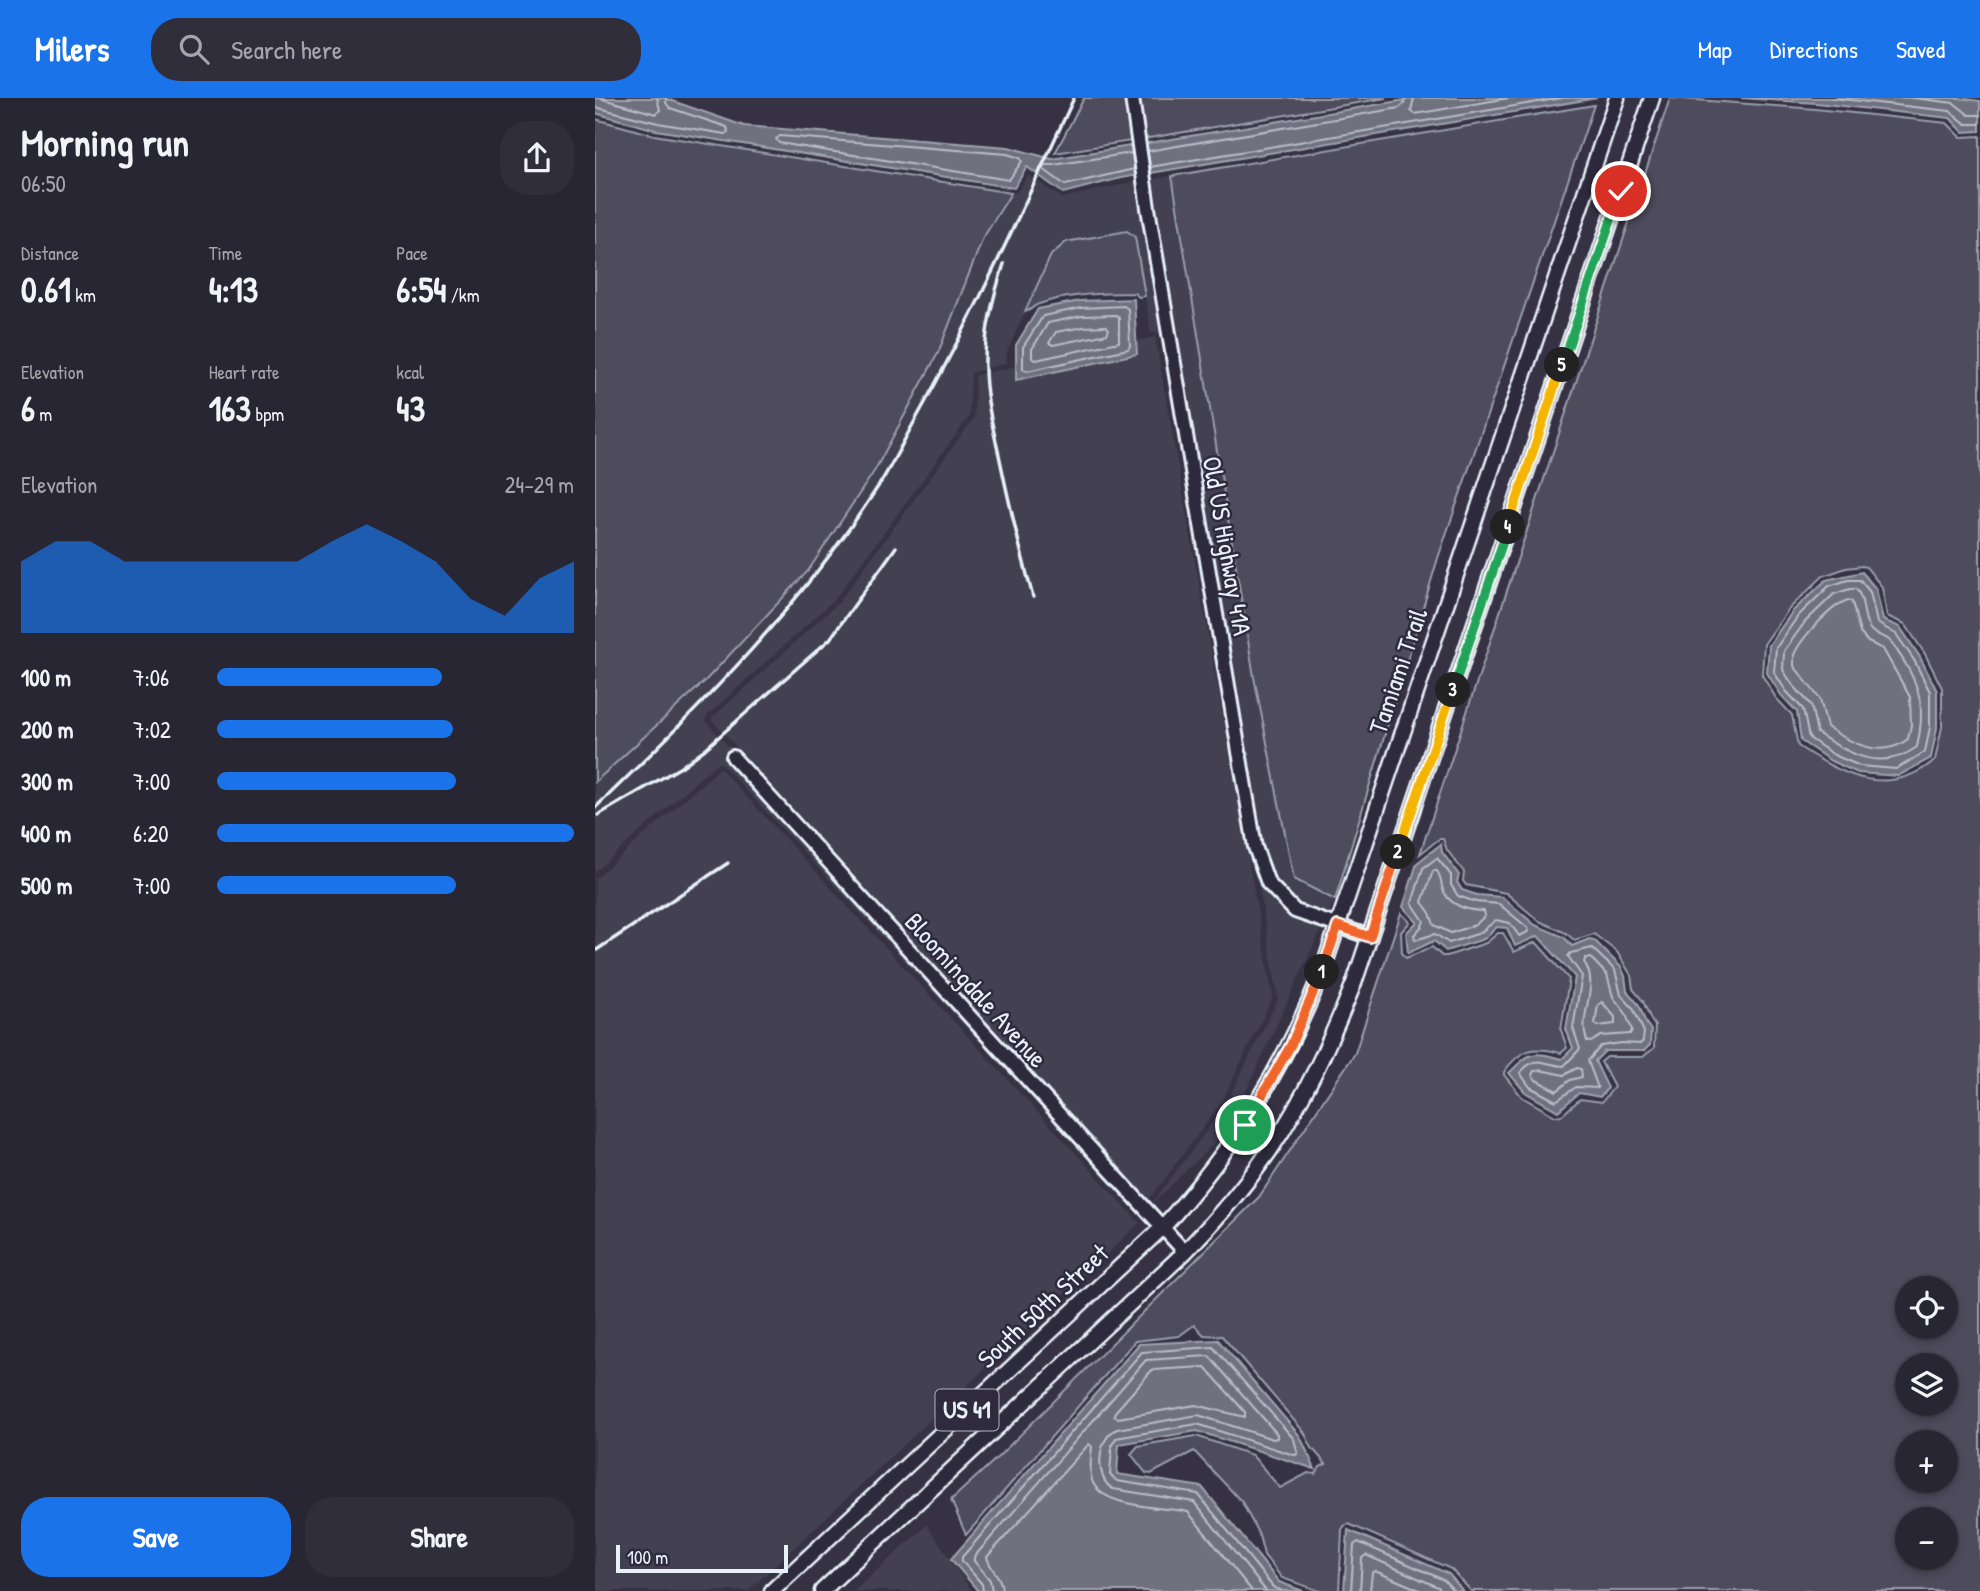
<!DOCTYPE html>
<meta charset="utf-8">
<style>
:root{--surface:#282633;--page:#302e3b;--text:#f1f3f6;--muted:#a5a5ac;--line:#44434e;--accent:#1a73e8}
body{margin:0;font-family:"Patrick Hand",sans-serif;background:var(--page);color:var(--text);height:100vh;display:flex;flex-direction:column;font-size:26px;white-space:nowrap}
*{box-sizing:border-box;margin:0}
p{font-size:23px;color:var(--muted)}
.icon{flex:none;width:38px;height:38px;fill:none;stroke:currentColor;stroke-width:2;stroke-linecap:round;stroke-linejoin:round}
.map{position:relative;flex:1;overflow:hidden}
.panel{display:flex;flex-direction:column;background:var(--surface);width:595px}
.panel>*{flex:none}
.controls{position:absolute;left:1300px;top:1178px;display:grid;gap:14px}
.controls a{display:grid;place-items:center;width:63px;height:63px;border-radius:50%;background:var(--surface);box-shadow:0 4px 10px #0003,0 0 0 2px var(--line);font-size:35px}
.scale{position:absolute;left:21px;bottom:18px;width:172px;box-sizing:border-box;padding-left:7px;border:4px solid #e8f1f8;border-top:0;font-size:19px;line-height:24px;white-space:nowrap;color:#e8f1f8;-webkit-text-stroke:5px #2f2a3d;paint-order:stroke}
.pin{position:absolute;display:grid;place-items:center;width:60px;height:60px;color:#fff;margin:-30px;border:4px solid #fff;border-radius:50%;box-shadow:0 2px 7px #0007}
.km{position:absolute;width:35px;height:35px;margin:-18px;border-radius:50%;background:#222;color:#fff;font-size:19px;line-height:35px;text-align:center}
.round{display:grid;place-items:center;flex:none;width:74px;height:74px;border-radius:28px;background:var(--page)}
.overview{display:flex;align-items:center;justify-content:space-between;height:119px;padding:0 21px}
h1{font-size:38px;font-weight:700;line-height:52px}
.figures{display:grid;grid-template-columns:repeat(3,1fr);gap:10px;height:119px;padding:7px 21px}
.figures div{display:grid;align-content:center}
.figures b{font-size:35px;font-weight:700}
.figures small{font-size:19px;font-weight:400}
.figures p{font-size:19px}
.chart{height:196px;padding:14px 21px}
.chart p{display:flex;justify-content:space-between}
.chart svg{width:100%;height:126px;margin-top:7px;fill:var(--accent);opacity:.7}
.cta{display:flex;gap:14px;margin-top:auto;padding:14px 21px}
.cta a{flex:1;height:80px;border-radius:28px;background:var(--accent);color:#fff;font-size:28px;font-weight:700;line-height:80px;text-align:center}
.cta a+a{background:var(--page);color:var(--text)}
ul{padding:0 21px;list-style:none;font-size:23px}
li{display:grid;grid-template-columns:112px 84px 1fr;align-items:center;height:52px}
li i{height:18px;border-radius:9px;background:var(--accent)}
header{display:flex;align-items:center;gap:42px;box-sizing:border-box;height:98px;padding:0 35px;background:var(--accent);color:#fff}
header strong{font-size:33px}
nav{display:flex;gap:38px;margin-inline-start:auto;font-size:24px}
.search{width:490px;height:63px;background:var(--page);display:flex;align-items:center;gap:18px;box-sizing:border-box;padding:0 24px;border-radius:28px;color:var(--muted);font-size:26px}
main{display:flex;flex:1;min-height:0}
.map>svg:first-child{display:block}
</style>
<header>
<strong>Milers</strong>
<div class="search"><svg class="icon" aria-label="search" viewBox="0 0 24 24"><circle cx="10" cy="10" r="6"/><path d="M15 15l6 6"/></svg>Search here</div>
<nav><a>Map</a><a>Directions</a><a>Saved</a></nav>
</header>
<main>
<section class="panel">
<div class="overview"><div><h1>Morning run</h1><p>06:50</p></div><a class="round"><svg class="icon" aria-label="share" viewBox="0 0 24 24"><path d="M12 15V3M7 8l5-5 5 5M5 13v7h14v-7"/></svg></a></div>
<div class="figures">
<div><p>Distance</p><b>0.61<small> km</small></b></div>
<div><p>Time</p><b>4:13</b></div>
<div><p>Pace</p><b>6:54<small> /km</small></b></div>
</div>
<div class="figures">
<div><p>Elevation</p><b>6<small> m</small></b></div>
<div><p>Heart rate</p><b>163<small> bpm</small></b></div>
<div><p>kcal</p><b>43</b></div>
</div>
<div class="chart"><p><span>Elevation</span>24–29 m</p>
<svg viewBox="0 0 160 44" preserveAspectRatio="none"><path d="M0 44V19L10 12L20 12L30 19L40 19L50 19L60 19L70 19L80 19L90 12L100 6L110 12L120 19L130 32L140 38L150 25L160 19V44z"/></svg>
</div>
<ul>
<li><b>100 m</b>7:06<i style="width:63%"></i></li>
<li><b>200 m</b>7:02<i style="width:66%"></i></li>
<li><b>300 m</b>7:00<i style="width:67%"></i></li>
<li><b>400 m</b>6:20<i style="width:100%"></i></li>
<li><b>500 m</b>7:00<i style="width:67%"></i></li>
</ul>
<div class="cta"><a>Save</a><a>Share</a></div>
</section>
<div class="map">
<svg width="1385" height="1493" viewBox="0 0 1385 1493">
<rect width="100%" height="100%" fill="#363244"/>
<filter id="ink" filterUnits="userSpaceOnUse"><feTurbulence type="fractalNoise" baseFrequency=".0143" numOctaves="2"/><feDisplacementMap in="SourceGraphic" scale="14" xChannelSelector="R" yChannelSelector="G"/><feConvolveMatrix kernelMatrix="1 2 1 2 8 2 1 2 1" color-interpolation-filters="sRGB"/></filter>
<g filter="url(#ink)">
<!-- built -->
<g fill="#433f51">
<polygon points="433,77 467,100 542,83 595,403 566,238 563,234 556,235 540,139 471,144 456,157 412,254 411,265 376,275 374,319 240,501 113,617 110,622 137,652 130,660 467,1032 126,665 122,665 0,774 0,684 110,583 213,473 280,372 343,255 388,140 416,95 422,94"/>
<polygon points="577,78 659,579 699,780 740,802 732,818 704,807 679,781 666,747 555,82"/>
<polygon points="560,239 678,899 626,1005 554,1102 116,621 244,504 379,320 380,277"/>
<polygon points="125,670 545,1125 153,1493 0,1493 0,781"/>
<polygon points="661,771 667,787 695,817 727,829 633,1032 555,1108 630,1008 683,901"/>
<polygon points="332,1427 377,1493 259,1493"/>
</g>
<!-- green -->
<g fill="#4d4b5c" stroke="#9a9eaa" stroke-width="2" fill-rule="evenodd">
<polygon points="489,0 530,0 536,43 460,55"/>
<polygon points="543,0 791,0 548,41"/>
<path d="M 1075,0 L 1220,11 L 1352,25 L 1366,39 L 1385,38 L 1385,1493 L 876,1493 L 856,1471 L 754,1426 L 749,1428 L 747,1432 L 744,1493 L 725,1493 L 687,1480 L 669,1457 L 664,1437 L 647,1404 L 599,1353 L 556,1376 L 551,1375 L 536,1356 L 543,1348 L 601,1338 L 657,1357 L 685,1390 L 713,1375 L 721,1376 L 725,1369 L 731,1366 L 717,1350 L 709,1334 L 627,1238 L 609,1237 L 599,1227 L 584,1238 L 540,1243 L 371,1437 L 356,1402 L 403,1359 L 664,1099 L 760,955 L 806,815 L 815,824 L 806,834 L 807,856 L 811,860 L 837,849 L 847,858 L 852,858 L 891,845 L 903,835 L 908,835 L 919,854 L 941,844 L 974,881 L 966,932 L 972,950 L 966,955 C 938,948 926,950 909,974 L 909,977 L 927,999 L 960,1018 L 967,1017 L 985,1001 L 1007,1004 L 1019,989 L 1006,964 L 1012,959 L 1048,959 L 1059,950 L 1060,928 L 1056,922 L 1048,903 L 1038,891 L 1036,877 L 1022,854 L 999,836 L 979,842 L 971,835 L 944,823 L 911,795 L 871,787 L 868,783 L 869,774 L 852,752 L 848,741 L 844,741 L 825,756 ZM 1267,468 L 1271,469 L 1287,489 L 1292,518 L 1310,526 L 1330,556 L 1347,590 L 1347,629 L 1340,662 C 1293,701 1248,678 1203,648 L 1197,617 L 1181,600 L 1167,577 L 1169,546 L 1194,511 L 1228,478 L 1251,470 ZM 1312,1190 L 1351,1190 L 1351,1228 L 1312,1228 ZM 1312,1267 L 1351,1267 L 1351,1306 L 1312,1306 ZM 1312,1344 L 1351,1344 L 1351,1382 L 1312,1382 ZM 1312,1421 L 1351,1421 L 1351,1460 L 1312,1460 Z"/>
<polygon points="999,7 843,460 740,802 699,781 659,579 577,78"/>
<polygon points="0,21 59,37 416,95 388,140 343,255 280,372 213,473 110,583 0,684"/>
<path d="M 532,133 L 540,139 L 550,198 L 544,199 L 539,195 C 508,196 474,195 444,206 C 437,208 438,212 430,214 L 456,157 L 471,144 Z"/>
</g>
<!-- water -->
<g fill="#70717f" stroke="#a0a4af" stroke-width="2">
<polygon points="0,0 69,0 149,28 413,49 457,61 822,0 1002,0 526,80 468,95 432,69 419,90 61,32 0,15"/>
<polygon points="1146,0 1364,0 1385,3 1385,33 1368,34 1355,20 1221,5"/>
<polygon points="539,201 542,256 421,282 421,247 443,211 485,203"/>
<polygon points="1267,474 1281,491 1288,522 1305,529 1325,559 1342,593 1342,630 1336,660 1303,678 1263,675 1236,663 1206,643 1202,614 1186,597 1172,575 1174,547 1198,513 1231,482"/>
<path d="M 846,746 L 847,754 L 864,777 L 862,784 L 867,792 L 882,797 L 907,799 L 940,827 L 969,839 L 977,848 L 994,841 L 999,842 L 1026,869 L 1030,878 L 1032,893 L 1044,907 L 1051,925 L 1056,932 L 1055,947 L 1049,953 L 1010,953 L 1000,963 L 1013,990 L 1005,999 L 984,995 L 963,1013 L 930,994 L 914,975 C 936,953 937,953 967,961 L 978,950 L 971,931 L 980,879 L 943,838 L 920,848 L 912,830 L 902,829 L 889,841 L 851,853 L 839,843 L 813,855 L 811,835 L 822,824 L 808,809 L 822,765 Z"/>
<polygon points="623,1242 705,1338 720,1371 602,1333 524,1346 522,1376 607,1389 684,1484 708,1493 383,1493 356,1461 544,1246"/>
<polygon points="753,1432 854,1476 868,1493 749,1493"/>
</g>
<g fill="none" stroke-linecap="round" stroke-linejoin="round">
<!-- shore -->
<g stroke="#b8bec8" stroke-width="2">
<polyline points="4,0 61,16 65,12 62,0"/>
<polyline points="819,0 816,13 820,16 914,0"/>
<polyline points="1237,0 1355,13 1371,26 1385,26"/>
<polyline points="1318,0 1359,5 1374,17 1385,17"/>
<polyline points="0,9 63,25 130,36 133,34 132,29 75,10 71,5 71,0"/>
<polygon points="185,38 412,56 425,60 427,63 414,82 184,45 181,41"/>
<polyline points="553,53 804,10 809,6 810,0"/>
<polyline points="537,55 458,67 451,67 448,71 470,87 539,71"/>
<polyline points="555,69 967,0"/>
<polygon points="529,208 533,211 535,248 533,251 432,273 428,271 428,249 448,218 486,210"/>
<polygon points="521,217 524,220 524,244 441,262 437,260 437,251 453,225 487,218"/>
<polygon points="511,228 514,231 512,236 458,247 454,245 461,234 488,229"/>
<polygon points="1253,482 1265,482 1275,494 1282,525 1301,536 1319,562 1335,594 1335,629 1330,654 1301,671 1265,668 1239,657 1214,640 1208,611 1191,593 1179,574 1181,550 1203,518 1234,488"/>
<path d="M 1255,491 L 1261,491 C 1271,502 1266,519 1275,531 C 1280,538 1288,537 1294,542 C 1299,546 1303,555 1307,560 C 1327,591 1330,613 1322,649 C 1286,675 1254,656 1222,635 L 1216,607 L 1198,587 L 1188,572 L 1189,553 L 1210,524 L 1239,496 Z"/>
<path d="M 1253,502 L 1257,504 L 1265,535 L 1273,544 L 1288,551 L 1315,599 L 1316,627 L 1313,641 C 1287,662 1256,645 1232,629 L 1225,601 L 1199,568 C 1199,567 1199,558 1199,557 C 1205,541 1237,507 1253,502 Z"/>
<polygon points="842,760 856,777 856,787 863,798 881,804 904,806 933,830 933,834 924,838 915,825 901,822 885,835 854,845 840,836 820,842 819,837 827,828 829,823 817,805 828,770"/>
<path d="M 838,773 L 842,773 C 846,779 846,782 847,789 C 852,807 872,813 889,813 L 890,818 L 880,827 L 856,835 L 839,827 L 835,815 L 827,804 Z"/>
<path d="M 997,850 L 1020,872 L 1026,897 L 1038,910 L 1049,934 L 1048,943 L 1045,946 L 1027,945 L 1006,948 L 993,963 L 1003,990 L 981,989 L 961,1003 L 935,989 L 925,975 C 942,955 948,967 969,968 L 985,951 L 978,930 L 987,878 L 973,858 L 976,855 Z"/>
<path d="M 991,860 L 996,860 L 1012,877 L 1018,899 L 1030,914 L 1037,932 L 1035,936 L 1006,938 L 996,944 L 992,943 C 982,916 1006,889 989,864 Z"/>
<polygon points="1007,904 1020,919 1020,926 1003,928 1000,926 1003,907"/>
<polygon points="982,970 986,971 987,979 975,982 962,993 941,982 937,977 939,973 945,972 969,977"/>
<polygon points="610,1269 650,1314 650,1319 601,1307 523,1320 519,1318 520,1314 557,1272"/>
<polyline points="388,1493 387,1486 367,1463 367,1459 547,1254 618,1249 699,1341 703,1356 699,1357 602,1326 521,1340 517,1347 515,1377 522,1383 603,1396 678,1489 687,1493"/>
<path d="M 397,1493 L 395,1482 L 379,1463 L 379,1459 L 551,1262 L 614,1258 L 682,1336 L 682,1340 L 678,1341 L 603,1317 L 522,1331 C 502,1339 499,1381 518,1391 L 599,1404 L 671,1493"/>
<path d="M 407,1493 C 407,1478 395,1472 392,1459 L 494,1346 L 497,1349 C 496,1359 494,1372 497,1382 C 505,1410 569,1409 593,1414 L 657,1493"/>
<polyline points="756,1493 759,1447 763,1444 849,1482 859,1493"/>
<polyline points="765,1493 767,1460 771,1457 843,1489 847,1493"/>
<polyline points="775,1493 777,1475 780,1473 827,1493"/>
</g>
<defs>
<g id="minor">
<polyline points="537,0 553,110 660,749 673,785 700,813 775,839"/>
<polyline points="138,659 590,1154"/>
</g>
<g id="major">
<path d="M 177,1493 L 567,1130 C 638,1052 689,970 728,871 L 1022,0"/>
<path d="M 227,1493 L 590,1154 C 621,1122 650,1088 675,1052 C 710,1000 736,942 759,885 L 1057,0"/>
</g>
</defs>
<!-- minor casing -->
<use href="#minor" stroke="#e8f1f8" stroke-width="18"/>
<!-- major casing -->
<use href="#major" stroke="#e8f1f8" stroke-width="19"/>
<!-- minor -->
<use href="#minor" stroke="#2f2a3d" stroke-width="12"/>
<!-- major -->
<use href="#major" stroke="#2f2a3d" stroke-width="14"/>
<!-- rail -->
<g stroke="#e8f1f8" stroke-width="3.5">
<path d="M 409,166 C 399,196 390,229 390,261 C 389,294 397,326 404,357 C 414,405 425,452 438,499"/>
<path d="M 0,710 C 105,610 207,507 286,384 C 299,363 310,340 322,319 C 380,216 429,107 479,0"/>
<polyline points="3,717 86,669 110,651 235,541 301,449"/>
<polyline points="0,853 133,765"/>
</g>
</g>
</g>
<g fill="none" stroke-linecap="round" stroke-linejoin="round" filter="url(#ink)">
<defs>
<polyline id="split-1" points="650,1027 696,947 727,874"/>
<polyline id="split-2" points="727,874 743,828 775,839 803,754"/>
<polyline id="split-3" points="803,754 858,592"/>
<polyline id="split-4" points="858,592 913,429"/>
<polyline id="split-5" points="913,429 967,267"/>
<polyline id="split-6" points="967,267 1026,93"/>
</defs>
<!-- split-1 casing -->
<use href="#split-1" stroke="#fff" stroke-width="14"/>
<!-- split-2 casing -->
<use href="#split-2" stroke="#fff" stroke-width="14"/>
<!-- split-3 casing -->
<use href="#split-3" stroke="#fff" stroke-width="14"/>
<!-- split-4 casing -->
<use href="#split-4" stroke="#fff" stroke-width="14"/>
<!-- split-5 casing -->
<use href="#split-5" stroke="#fff" stroke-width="14"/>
<!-- split-6 casing -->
<use href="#split-6" stroke="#fff" stroke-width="14"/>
<!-- split-1 -->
<use href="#split-1" stroke="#f0652b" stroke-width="9"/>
<!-- split-2 -->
<use href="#split-2" stroke="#f0652b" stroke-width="9"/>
<!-- split-3 -->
<use href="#split-3" stroke="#f5b400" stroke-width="9"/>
<!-- split-4 -->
<use href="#split-4" stroke="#22a559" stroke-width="9"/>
<!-- split-5 -->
<use href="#split-5" stroke="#f5b400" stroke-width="9"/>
<!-- split-6 -->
<use href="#split-6" stroke="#22a559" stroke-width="9"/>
</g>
<g text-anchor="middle" stroke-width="5" stroke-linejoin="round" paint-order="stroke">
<!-- shield labels -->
<rect fill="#2f2a3d" stroke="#b0b5c0" stroke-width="2" x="340.5" y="1291.5" width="63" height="41" rx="5"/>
<g font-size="24" font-weight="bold" fill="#e8f1f8">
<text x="372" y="1320">US 41</text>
</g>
<!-- street labels -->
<g font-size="26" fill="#e8f1f8" stroke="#2f2a3d">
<text transform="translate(632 448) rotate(80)" y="9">Old US Highway 41A</text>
<text transform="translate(803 573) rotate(-71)" y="9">Tamiami Trail</text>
<text transform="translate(381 892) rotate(48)" y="9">Bloomingdale Avenue</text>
<text transform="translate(448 1208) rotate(-43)" y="9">South 50th Street</text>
</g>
</g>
</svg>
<div class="controls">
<a><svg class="icon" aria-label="locate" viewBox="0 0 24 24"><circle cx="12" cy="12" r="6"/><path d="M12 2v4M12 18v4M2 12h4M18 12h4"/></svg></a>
<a><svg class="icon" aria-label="layers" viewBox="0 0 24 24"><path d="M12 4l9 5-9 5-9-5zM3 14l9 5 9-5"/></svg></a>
<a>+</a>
<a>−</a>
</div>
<div class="scale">100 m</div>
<div class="pin" style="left:650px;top:1027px;background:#1e9e55"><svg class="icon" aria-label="arrive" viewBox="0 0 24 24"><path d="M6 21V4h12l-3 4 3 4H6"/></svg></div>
<div class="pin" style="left:1026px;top:93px;background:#d93025"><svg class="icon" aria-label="check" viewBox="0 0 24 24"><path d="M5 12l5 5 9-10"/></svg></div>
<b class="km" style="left:727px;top:874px">1</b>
<b class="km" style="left:803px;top:754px">2</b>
<b class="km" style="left:858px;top:592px">3</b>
<b class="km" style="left:913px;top:429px">4</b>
<b class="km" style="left:967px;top:267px">5</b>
</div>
</main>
